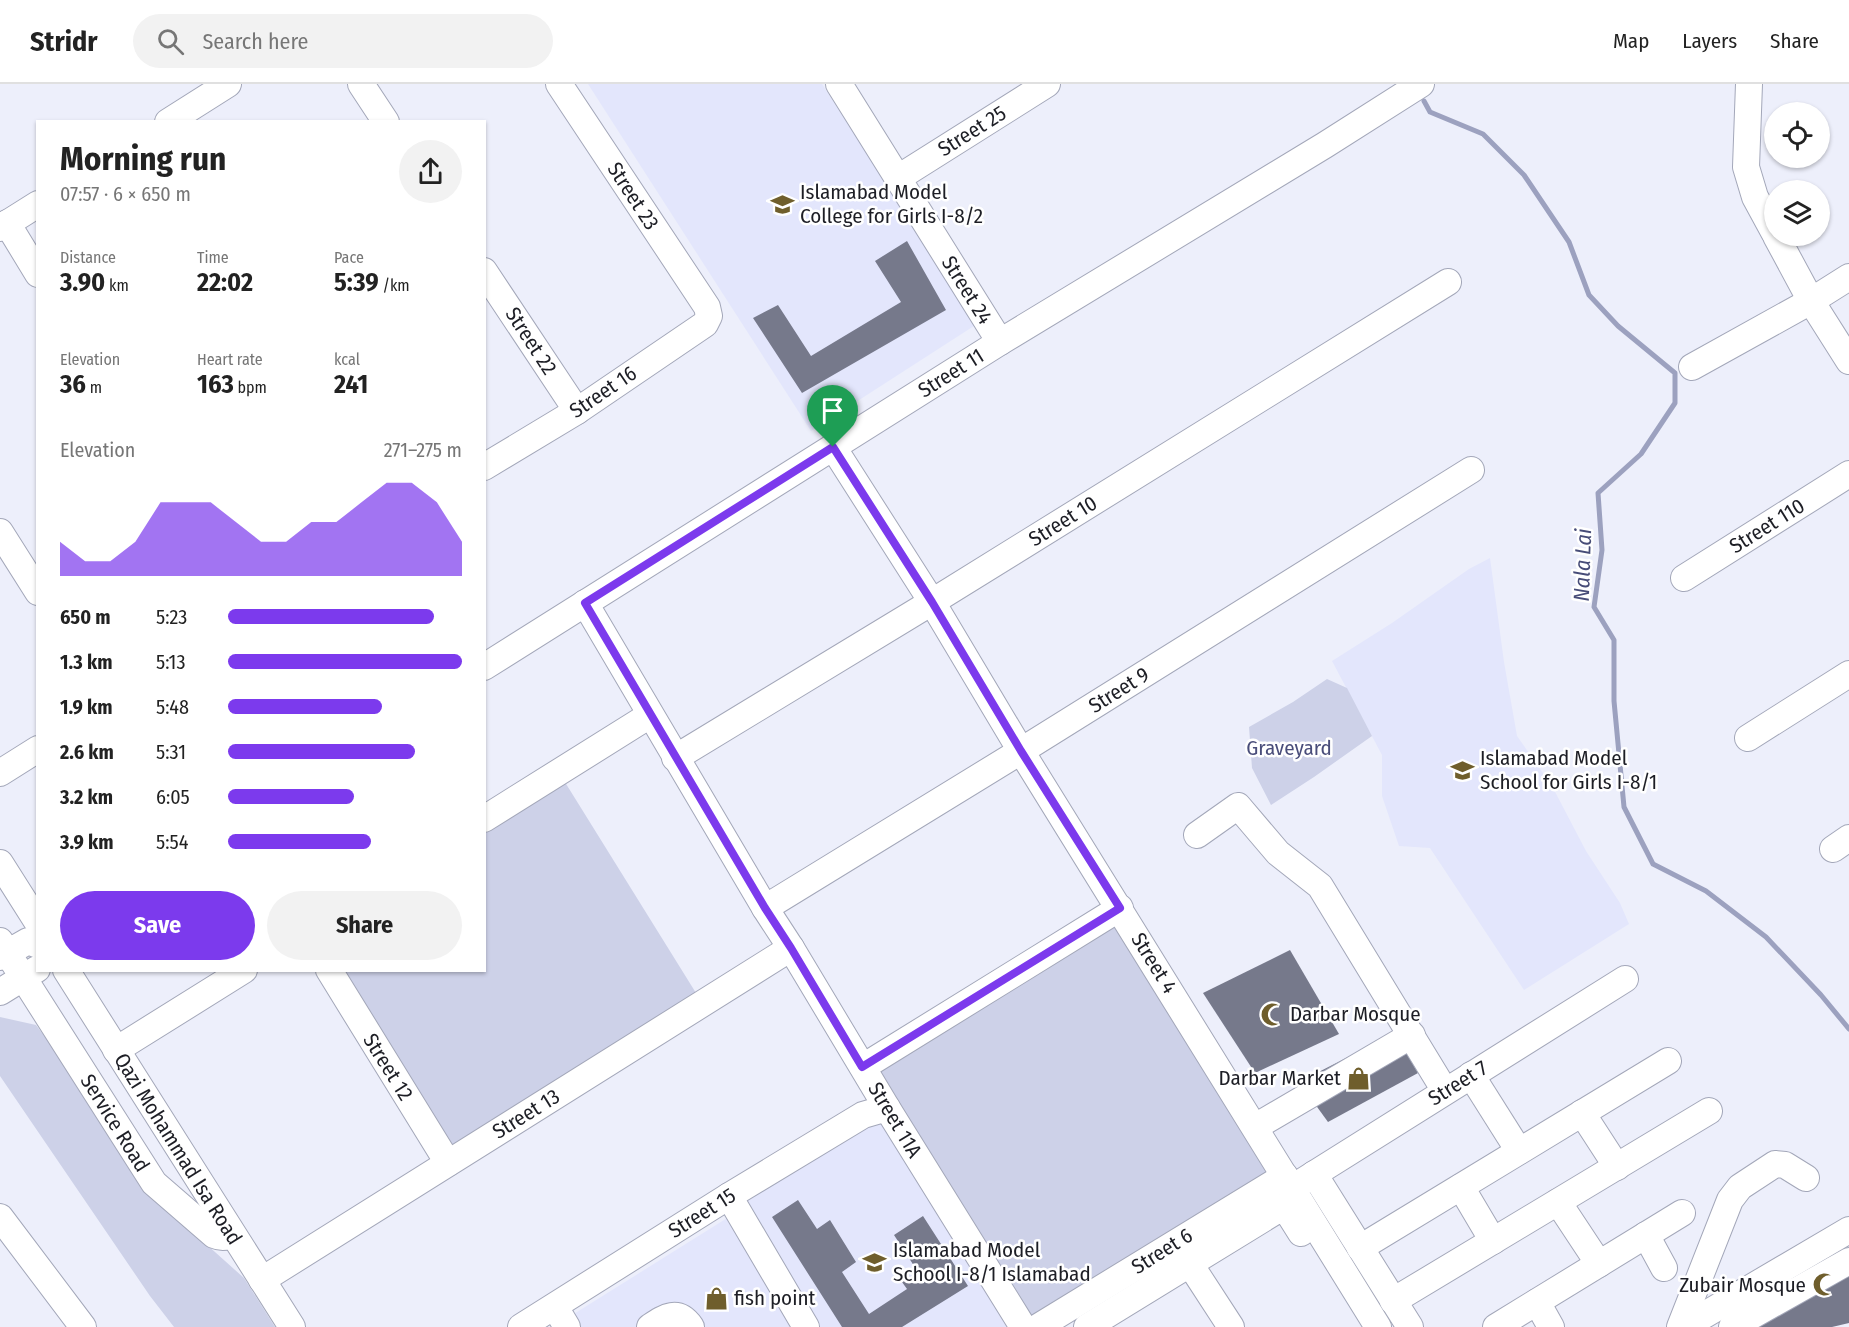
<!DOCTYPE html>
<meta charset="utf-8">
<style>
:root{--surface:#fff;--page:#f2f2f2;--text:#222;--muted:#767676;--line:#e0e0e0;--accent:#7c3aed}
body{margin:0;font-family:"Fira Sans Condensed",sans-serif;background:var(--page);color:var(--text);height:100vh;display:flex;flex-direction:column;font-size:22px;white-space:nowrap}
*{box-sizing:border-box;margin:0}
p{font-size:20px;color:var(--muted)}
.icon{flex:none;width:33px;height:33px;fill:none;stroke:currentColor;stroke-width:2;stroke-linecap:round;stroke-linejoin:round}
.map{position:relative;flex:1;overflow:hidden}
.side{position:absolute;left:36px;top:36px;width:450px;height:852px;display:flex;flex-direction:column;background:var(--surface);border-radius:0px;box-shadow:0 2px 4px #0004}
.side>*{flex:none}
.controls{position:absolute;left:1764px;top:18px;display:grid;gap:12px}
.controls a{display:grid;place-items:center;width:66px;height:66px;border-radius:50%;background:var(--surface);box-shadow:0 2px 4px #0004;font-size:30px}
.pin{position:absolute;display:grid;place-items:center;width:51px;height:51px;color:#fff;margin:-62px -26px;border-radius:50% 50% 50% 0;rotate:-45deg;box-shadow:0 0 6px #0007}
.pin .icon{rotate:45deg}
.round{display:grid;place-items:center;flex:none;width:63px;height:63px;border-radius:32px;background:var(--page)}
.overview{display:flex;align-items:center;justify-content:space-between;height:102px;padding:0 24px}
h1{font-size:33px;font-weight:700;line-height:45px}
.stats{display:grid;grid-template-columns:repeat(3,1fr);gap:9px;height:102px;padding:6px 24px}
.stats div{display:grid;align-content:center}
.stats b{font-size:26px;font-weight:700}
.stats small{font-size:16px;font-weight:400}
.stats p{font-size:16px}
.chart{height:168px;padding:12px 24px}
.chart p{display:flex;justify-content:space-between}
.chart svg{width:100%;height:108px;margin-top:6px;fill:var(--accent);opacity:.7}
.cta{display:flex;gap:12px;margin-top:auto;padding:12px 24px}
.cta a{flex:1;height:69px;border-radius:36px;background:var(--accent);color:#fff;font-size:24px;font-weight:700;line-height:69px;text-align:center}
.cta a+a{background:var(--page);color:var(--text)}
ul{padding:0 24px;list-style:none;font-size:20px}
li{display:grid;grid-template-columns:96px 72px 1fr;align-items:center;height:45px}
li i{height:15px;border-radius:8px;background:var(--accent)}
header{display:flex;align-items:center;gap:36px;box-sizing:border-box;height:84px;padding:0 30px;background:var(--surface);border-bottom:2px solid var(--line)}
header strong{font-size:28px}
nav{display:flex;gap:33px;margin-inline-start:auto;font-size:21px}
.search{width:420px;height:54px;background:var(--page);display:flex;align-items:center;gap:15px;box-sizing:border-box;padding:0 21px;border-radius:33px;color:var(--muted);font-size:22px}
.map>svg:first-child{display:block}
</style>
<header>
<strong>Stridr</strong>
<div class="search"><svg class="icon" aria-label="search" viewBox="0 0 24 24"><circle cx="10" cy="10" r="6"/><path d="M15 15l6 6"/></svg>Search here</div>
<nav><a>Map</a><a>Layers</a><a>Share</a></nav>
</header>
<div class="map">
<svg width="1849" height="1243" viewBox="0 0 1849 1243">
<rect width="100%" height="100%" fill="#edeffb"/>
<!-- built -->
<g fill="#e3e6fc">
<polygon points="588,0 822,0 977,240 811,347"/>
<polygon points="1490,474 1504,578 1517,652 1552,702 1586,767 1620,819 1629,840 1524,906 1430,764 1399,762 1382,712 1382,671 1332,577 1392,539 1469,485"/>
<polygon points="887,1024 1023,1243 807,1243 729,1112"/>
<polygon points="732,1131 800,1243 553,1243"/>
</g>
<!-- green -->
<g fill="#cdd1e8">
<polygon points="1327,595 1347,604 1372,652 1314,693 1271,721 1252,684 1249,643 1293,618"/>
<polygon points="563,695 696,909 448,1069 337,887 484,886 485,744"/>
<polygon points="1120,824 1276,1085 1026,1242 863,983"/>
<polygon points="0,933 36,941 74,992 148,1108 244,1194 275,1243 174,1243 150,1212 0,992"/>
</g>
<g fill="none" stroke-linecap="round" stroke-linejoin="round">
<!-- stream -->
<polyline stroke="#9ca1bf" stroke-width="5" points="1424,17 1430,28 1483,50 1524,91 1569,158 1589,211 1618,242 1675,289 1675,319 1641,370 1598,409 1602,466 1594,523 1614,556 1614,617 1624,723 1653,780 1706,807 1766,853 1821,911 1849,945"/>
</g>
<!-- building -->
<g fill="#76798b">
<polygon points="907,157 946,226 802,309 753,234 778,221 811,272 901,218 875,177"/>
<polygon points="1290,866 1339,950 1255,989 1203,909"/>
<polygon points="1395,949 1418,989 1328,1038 1299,998"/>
<polygon points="798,1116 817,1145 830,1136 856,1178 842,1188 869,1230 907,1205 902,1198 918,1188 894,1151 923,1132 968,1202 902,1243 842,1243 772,1133"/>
<polygon points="1849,1175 1849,1239 1832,1243 1756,1243"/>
</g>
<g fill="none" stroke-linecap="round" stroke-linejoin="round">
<defs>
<g id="minor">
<polyline points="361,0 386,38"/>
<polyline points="839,0 1000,258"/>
<polyline points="1749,0 1746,83 1755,113 1774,148"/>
<polyline points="168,38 228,0"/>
<polyline points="898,94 1047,0"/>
<polyline points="7,139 38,190"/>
<polyline points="0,144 38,120"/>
<polyline points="1776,152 1811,217 1849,277"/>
<polyline points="484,187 577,327"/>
<polyline points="1692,283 1811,217 1849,193"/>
<polyline points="833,363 932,518 1021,667 1378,1243"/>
<polyline points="484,383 577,327 705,240 709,232 707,223 559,0"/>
<polyline points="0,448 38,508"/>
<polyline points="1684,494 1849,390"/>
<polyline points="585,519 765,824 791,864 887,1024 1023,1243"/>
<polyline points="484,583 1000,258 1325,61 1421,0"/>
<polyline points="1748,654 1849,590"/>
<polyline points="675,674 932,518 1448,198"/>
<polyline points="0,689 38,665"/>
<polyline points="484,735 650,631"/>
<polyline points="1197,751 1238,722 1278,769 1320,802 1445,1007"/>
<polyline points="1833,765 1849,754"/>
<polyline points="0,779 38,839"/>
<polyline points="765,824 1021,667 1471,386"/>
<path d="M 0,857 L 154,1099 L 214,1151 C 221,1154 226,1154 232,1150"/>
<polyline points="0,873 28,857 38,861"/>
<polyline points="66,886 292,1243"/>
<polyline points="329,886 448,1079"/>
<polyline points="0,908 37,885"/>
<polyline points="116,966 244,886"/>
<polyline points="863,983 1120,824"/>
<polyline points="1471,991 1519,1067"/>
<polyline points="1582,1029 1617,1083"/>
<polyline points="1255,1043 1412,951"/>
<polyline points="1314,1090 1410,1243"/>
<polyline points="1461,1103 1493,1157"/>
<polyline points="1292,1104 1625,895"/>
<polyline points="729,1112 806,1243"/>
<polyline points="1558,1118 1599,1180"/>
<polyline points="0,1133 83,1243"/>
<polyline points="1646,1151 1664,1184"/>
<polyline points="1360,1164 1668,977"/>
<polyline points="1190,1180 1231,1243"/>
<polyline points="262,1196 791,864"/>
<polyline points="1393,1217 1709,1027"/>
<polyline points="1537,1218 1551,1243"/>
<polyline points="555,1223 567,1243"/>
<polyline points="521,1243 729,1112 863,1031 887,1024"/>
<path d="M 650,1243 C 665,1233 678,1224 691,1243"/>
<polyline points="1038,1243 1285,1092"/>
<polyline points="1087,1243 1284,1122 1301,1149"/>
<polyline points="1496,1243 1682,1129"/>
<polyline points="1680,1243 1730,1116 1740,1103 1775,1080 1785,1081 1806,1094"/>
<polyline points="1684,1243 1849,1146"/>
<polyline points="1732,1243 1849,1177"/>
</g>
</defs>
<!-- minor casing -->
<use href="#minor" stroke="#a3a7b9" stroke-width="28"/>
<!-- minor -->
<use href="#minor" stroke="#fff" stroke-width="26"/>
</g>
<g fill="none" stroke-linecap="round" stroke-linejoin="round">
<defs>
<polygon id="route" points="833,363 932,518 1021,667 1120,824 862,983 791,864 765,824 585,519"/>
</defs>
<!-- route casing -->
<use href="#route" stroke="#fff" stroke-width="12"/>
<!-- route -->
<use href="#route" stroke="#7c3aed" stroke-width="8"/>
</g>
<!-- icons -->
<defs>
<symbol id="school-bare" viewBox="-9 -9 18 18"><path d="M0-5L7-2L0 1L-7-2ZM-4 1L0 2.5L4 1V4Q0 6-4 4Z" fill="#6f5e2c" stroke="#fff" stroke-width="2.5" paint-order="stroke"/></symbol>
<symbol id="mosque-bare" viewBox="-9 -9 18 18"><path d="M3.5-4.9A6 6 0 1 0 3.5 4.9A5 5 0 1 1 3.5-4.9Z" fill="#6f5e2c" stroke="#fff" stroke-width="2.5" paint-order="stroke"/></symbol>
<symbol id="shop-bare" viewBox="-9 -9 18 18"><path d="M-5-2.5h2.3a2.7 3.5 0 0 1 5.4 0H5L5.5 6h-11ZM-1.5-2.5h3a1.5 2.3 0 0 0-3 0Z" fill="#6f5e2c" stroke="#fff" stroke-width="2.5" paint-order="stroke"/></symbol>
</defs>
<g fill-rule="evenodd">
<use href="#school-bare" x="766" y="104" width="33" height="33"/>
<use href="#school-bare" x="1446" y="670" width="33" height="33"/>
<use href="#mosque-bare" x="1256" y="914" width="33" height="33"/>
<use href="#shop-bare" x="1342" y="978" width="33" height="33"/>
<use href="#school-bare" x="858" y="1162" width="33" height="33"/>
<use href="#mosque-bare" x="1808" y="1184" width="33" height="33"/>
<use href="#shop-bare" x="700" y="1198" width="33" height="33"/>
</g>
<g text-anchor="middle" stroke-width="5" stroke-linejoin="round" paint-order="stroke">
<!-- street labels -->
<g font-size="21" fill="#1d1e25" stroke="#fff">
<text transform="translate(972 47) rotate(-32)" y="7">Street 25</text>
<text transform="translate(633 112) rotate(57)" y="7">Street 23</text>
<text transform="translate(967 206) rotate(58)" y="7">Street 24</text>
<text transform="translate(531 257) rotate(57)" y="7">Street 22</text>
<text transform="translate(951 289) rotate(-32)" y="7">Street 11</text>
<text transform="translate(603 308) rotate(-34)" y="7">Street 16</text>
<text transform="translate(1063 437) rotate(-32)" y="7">Street 10</text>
<text transform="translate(1767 442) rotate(-32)" y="7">Street 110</text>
<text transform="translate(1119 606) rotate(-32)" y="7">Street 9</text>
<text transform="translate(1154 879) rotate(58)" y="7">Street 4</text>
<text transform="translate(388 983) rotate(58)" y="7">Street 12</text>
<text transform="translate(1458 999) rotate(-32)" y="7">Street 7</text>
<text transform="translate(526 1030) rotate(-32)" y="7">Street 13</text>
<text transform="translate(895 1036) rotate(59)" y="7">Street 11A</text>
<text transform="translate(115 1039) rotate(58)" y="7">Service Road</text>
<text transform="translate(178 1065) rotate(58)" y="7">Qazi Mohammad Isa Road</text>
<text transform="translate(702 1129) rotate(-32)" y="7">Street 15</text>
<text transform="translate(1162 1167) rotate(-32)" y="7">Street 6</text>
</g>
<!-- poi labels -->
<g font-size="21" fill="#1d1e25" stroke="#fff" text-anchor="start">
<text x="800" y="115">Islamabad Model<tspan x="800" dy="24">College for Girls I-8/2</tspan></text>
<text x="1480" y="681">Islamabad Model<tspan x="1480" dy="24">School for Girls I-8/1</tspan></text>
<text x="1290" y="937">Darbar Mosque</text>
<text x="1341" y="1001" text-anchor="end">Darbar Market</text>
<text x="893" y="1173">Islamabad Model<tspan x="893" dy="24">School I-8/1 Islamabad</tspan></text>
<text x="1806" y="1208" text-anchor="end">Zubair Mosque</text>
<text x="734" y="1221">fish point</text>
</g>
<!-- park labels -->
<g font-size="21" fill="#494d7a" stroke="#fff">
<text x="1289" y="671">Graveyard</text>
</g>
<!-- water labels -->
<g font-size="22" font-style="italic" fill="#474c78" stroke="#fff">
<text transform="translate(1582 481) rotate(-88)" y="8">Nala Lai</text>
</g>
</g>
</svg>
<div class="controls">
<a><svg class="icon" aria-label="locate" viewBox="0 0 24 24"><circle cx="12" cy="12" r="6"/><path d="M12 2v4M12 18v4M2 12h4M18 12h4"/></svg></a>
<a><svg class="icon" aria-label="layers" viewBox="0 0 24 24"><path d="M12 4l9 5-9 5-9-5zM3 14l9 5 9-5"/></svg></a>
</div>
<div class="pin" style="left:833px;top:363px;background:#1e9e55"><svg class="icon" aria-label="arrive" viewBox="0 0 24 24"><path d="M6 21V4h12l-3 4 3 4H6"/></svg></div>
<section class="side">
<div class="overview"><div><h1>Morning run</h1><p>07:57 · 6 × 650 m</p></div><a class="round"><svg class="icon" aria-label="share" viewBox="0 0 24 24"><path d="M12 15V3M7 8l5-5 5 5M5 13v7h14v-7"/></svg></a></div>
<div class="stats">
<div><p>Distance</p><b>3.90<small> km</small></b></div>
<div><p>Time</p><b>22:02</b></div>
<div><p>Pace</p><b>5:39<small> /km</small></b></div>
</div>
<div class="stats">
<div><p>Elevation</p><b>36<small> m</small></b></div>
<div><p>Heart rate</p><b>163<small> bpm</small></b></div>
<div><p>kcal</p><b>241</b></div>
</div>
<div class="chart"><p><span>Elevation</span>271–275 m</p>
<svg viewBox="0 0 160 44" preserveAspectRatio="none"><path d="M0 44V30L10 38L20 38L30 30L40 14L50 14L60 14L70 22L80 30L90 30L100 22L110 22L120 14L130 6L140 6L150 14L160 30V44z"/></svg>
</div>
<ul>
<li><b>650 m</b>5:23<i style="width:88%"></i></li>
<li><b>1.3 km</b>5:13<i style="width:100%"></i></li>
<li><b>1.9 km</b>5:48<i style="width:66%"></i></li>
<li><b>2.6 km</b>5:31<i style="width:80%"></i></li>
<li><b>3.2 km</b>6:05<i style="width:54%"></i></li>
<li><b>3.9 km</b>5:54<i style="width:61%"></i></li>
</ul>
<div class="cta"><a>Save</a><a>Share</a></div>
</section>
</div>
